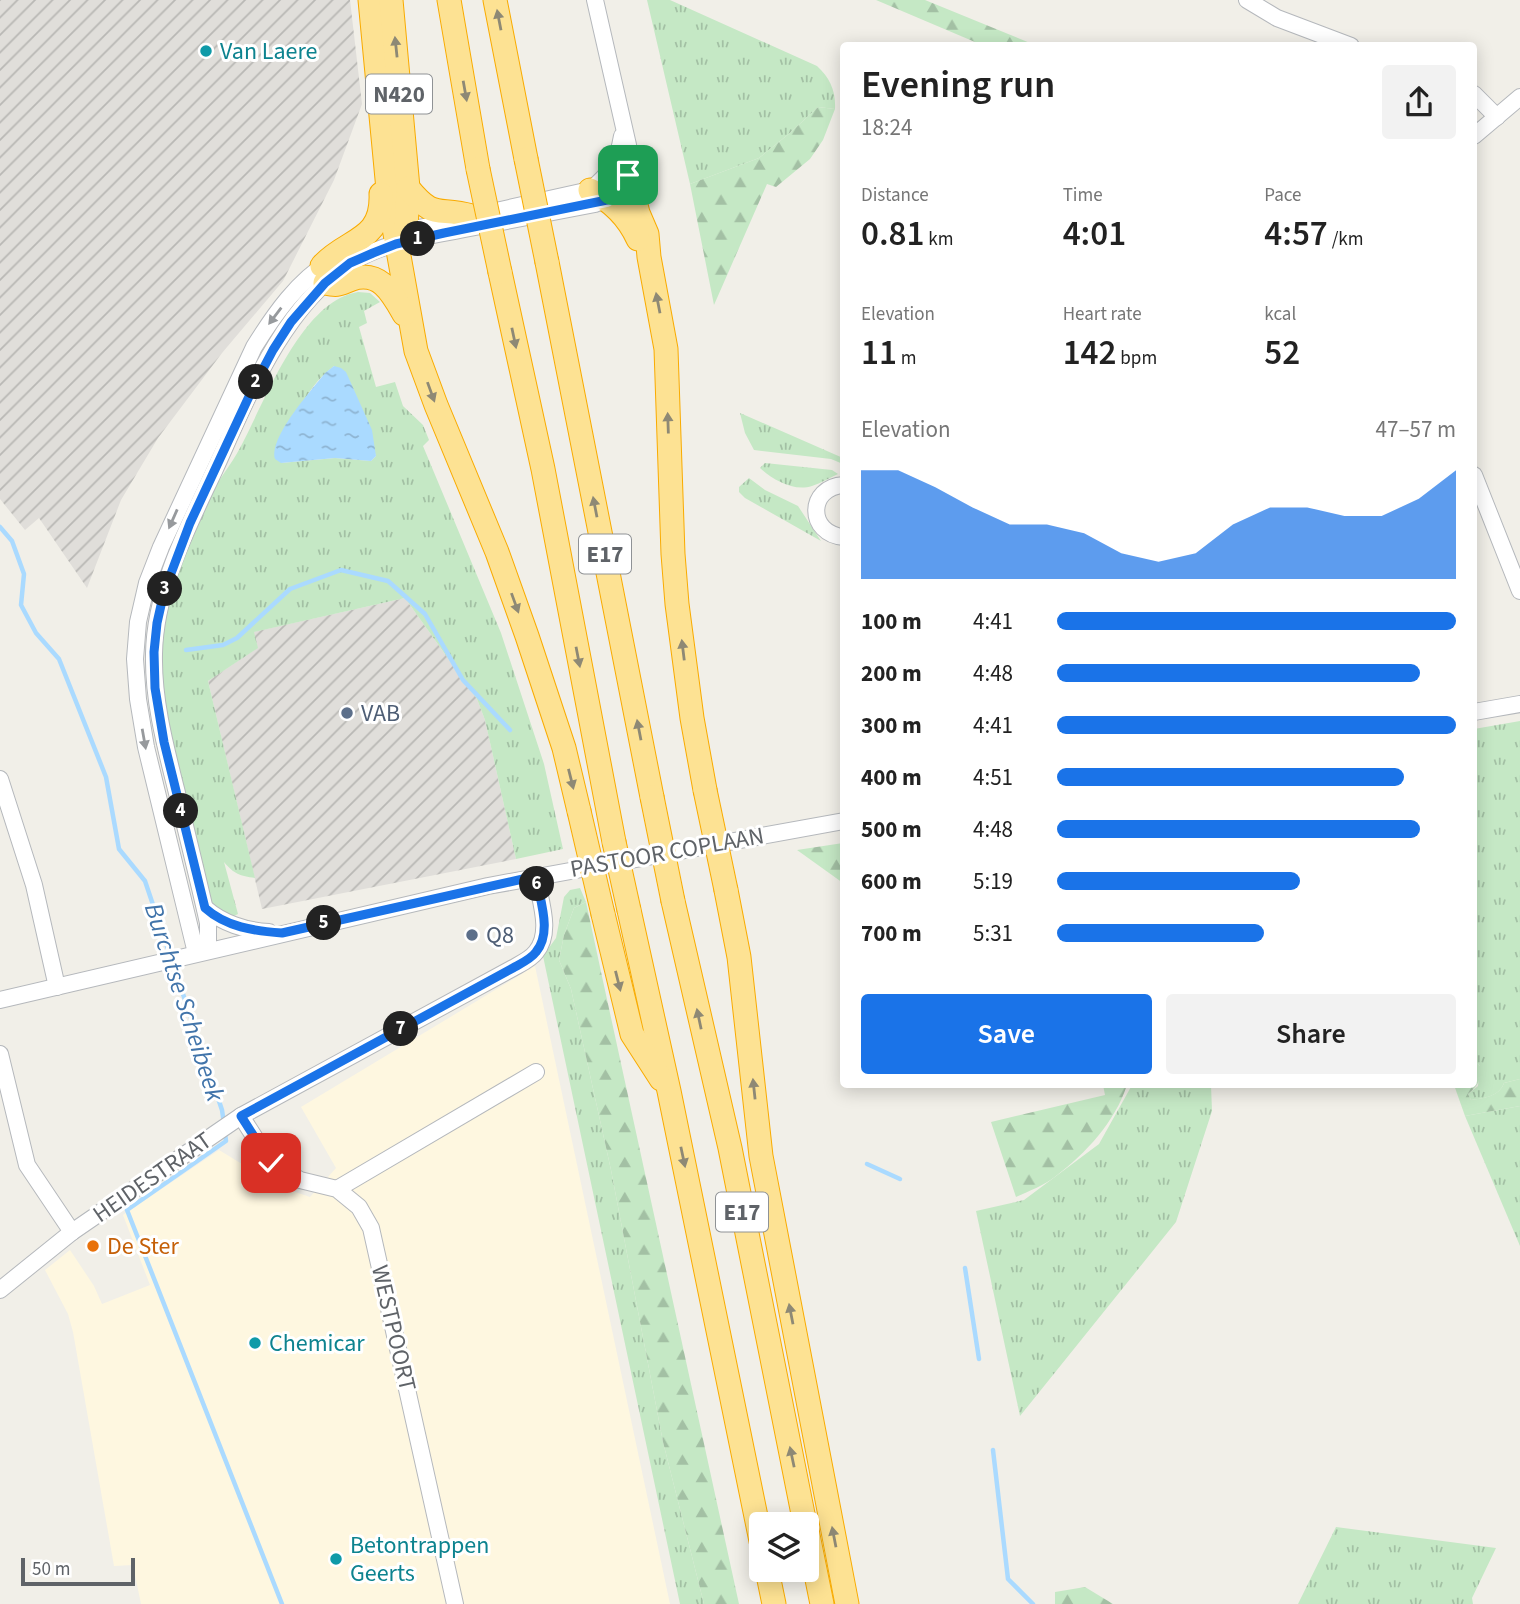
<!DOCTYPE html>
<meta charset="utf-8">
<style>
:root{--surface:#fff;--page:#f2f2f2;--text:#222;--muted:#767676;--accent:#1a73e8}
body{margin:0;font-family:"Source Sans 3",sans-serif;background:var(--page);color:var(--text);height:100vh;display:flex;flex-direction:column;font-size:26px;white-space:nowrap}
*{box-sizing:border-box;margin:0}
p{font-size:23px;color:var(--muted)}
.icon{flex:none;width:38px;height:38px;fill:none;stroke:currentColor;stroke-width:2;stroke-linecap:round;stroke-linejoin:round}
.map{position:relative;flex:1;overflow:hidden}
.sheet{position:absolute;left:840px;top:42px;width:637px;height:1046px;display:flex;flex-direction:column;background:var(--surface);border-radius:7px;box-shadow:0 4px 18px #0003}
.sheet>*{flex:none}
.tools{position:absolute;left:749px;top:1512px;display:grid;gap:14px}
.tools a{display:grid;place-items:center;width:70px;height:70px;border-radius:7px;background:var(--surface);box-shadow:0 4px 18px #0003;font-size:35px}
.scale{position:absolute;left:21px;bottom:18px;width:114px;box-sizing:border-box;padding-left:7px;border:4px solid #5f6368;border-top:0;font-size:19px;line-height:24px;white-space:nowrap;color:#5f6368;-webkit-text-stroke:5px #fff;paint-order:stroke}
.pin{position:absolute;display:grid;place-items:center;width:60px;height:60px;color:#fff;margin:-30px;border-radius:14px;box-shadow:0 4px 10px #0006}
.km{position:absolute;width:35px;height:35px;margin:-18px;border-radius:50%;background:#222;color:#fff;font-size:19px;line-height:35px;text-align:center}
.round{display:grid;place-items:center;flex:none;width:74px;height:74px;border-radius:7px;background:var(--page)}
.overview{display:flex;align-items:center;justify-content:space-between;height:119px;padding:0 21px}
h1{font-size:38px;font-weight:600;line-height:52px}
.metrics{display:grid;grid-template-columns:repeat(3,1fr);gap:10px;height:119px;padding:7px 21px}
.metrics div{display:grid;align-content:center}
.metrics b{font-size:35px;font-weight:600}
.metrics small{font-size:19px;font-weight:400}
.metrics p{font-size:19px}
.chart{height:196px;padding:14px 21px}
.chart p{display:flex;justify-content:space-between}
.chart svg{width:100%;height:126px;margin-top:7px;fill:var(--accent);opacity:.7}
.primary-button{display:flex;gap:14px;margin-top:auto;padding:14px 21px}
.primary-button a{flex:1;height:80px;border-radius:7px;background:var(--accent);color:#fff;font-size:28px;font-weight:600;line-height:80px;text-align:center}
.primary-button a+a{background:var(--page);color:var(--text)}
ul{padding:0 21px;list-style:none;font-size:23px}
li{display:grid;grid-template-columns:112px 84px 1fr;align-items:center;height:52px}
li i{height:18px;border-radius:9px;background:var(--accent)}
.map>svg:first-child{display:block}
</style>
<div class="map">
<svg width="1520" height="1604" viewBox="0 0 1520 1604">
<defs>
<pattern id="industrial-furrows" width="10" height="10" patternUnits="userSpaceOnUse" patternTransform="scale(1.75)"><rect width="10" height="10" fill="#e0deda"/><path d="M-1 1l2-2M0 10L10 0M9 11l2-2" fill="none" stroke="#b9b8b5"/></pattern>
<pattern id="grass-tufts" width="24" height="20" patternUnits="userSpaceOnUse" patternTransform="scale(1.75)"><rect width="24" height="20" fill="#c5e8c5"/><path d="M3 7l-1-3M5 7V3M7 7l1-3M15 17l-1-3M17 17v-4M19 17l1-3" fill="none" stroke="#a3c0a4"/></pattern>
<pattern id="forest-firs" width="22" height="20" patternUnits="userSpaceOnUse" patternTransform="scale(1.75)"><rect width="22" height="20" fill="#c5e8c5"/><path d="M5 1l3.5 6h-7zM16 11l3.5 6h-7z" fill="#a3c0a4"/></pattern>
<pattern id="water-ripples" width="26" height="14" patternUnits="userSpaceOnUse" patternTransform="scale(1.75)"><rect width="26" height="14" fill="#aadaff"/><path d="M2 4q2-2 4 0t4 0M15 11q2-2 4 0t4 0" fill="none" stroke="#8eb4d2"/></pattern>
</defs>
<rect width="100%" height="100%" fill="#f1efe8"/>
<!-- commercial -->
<polygon fill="#fef7e0" points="535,966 670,1604 141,1604 133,1565 114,1566 73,1332 68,1314 45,1270 70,1250 94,1286 102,1304 150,1285 123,1215 219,1150 278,1186 310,1197 336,1168 301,1107"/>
<!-- industrial -->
<g fill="url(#industrial-furrows)">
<polygon points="0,0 350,0 362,104 334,180 283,281 222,353 158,438 121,500 87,588 39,518 25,530 0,499"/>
<polygon points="405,598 477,699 485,720 516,859 262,909 208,681 257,648 253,632"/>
</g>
<!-- grass -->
<g fill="url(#grass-tufts)" fill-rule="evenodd">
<path d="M 647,0 L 670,0 L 817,66 C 830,78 836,91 835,109 L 818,107 L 790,133 L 759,158 L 690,184 Z"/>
<path d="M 358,292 L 370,293 L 380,302 L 364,311 L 367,323 L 359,327 L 376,387 L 395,382 L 403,406 L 423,425 L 429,440 L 423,446 L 501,633 L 544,764 L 563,849 L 516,859 L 485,720 L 477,699 L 405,598 L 254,632 L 258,648 L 208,681 L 255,878 C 240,876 234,874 224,862 L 238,914 L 232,917 L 214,906 L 208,893 C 198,853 189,814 179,774 C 169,733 158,690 161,648 C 164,601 186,538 209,497 C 218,480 231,465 240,448 C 265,402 301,301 358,292 ZM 334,366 L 352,387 L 376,456 L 371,461 L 335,458 L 281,463 C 294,425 300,392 334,366 Z"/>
<polygon points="740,413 843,458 843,464 831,459 754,450 745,433"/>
<path d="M 765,463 L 832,470 L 838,474 C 829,478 821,483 812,486 C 794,492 773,480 760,468 Z"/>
<polygon points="749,478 765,490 798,506 821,541 745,498 739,492 739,487"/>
<path d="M 1520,721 L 1520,1079 L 1504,1083 C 1499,1097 1484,1098 1471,1100 L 1468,1094 L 1478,1086 L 1480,1066 L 1474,1061 L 1474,729 Z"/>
<polygon points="580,888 586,902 574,908 564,935 559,960 571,989 611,1170 663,1442 704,1604 680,1604 543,956 556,938 564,897 570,890"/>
<polygon points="1132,1085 1211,1085 1212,1111 1176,1222 1020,1416 976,1211 1024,1200 1099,1144"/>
<polygon points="1520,1106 1520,1246 1465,1116"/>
<polygon points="1336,1527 1496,1548 1472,1598 1473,1604 1298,1604"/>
</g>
<!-- forest -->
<g fill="url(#forest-firs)">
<polygon points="876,0 925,0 1035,45 982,45"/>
<polygon points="818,107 835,109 823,140 810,159 776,187 767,184 714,305 690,184 759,158 790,133"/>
<polygon points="843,843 843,883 797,850"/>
<polygon points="586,902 603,981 739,1604 704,1604 663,1442 611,1170 571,989 559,960 564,935 574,908"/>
<path d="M 1474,1061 L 1480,1066 C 1482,1079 1478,1086 1468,1094 L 1471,1100 C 1483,1098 1499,1097 1504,1083 L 1520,1079 L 1520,1106 L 1465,1116 L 1454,1085 L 1474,1085 Z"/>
<path d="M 1103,1085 L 1127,1085 C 1115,1122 1086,1153 1056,1176 C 1045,1185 1029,1191 1016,1197 L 991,1122 L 1105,1095 Z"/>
<polygon points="1085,1587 1113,1604 1055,1604 1055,1592"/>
</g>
<!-- water -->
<path fill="url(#water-ripples)" d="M 334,366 L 341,368 L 346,372 L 372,430 L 376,456 L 371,461 L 335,458 L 281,463 L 275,459 C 269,437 311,391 325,373 Z"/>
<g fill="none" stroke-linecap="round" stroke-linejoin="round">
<!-- stream -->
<g stroke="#aadaff" stroke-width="4.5">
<polyline points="0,527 12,541 24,574 21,605 36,633 59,659 106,777 119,849 145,881 222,1110 224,1124"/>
<polyline points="186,650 223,645 237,638 290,589 341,570 388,581 425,614 463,680 510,730"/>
<polyline points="225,1133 226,1141 127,1210 282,1604"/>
<polyline points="867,1164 900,1179"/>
<polyline points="965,1268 979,1359"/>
<polyline points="993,1450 1008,1579 1033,1604"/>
</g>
<defs>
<g id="minor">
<polyline points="1247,0 1277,18 1351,46"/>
<polyline points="1474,94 1497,117"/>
<polyline points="1474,136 1520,97"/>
<path d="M 478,215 L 590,190 C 610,175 618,160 622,136"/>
<polyline points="399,232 453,221"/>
<polyline points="1474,475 1520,591"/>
<path d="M 844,485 C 807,487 807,534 844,537"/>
<polyline points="1474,712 1520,704"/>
<polyline points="0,779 34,885 57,987"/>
<path d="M 205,908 C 222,923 246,931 269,932"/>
<path d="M 208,950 L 208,923 C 198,878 187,834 176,789 C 165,745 153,700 154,654 C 155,589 188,527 215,469 C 247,399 282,308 349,264 C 384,241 431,236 470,228 C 512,220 553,212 595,204 C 625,194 632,174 628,145 L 595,0"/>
<path d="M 196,953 L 146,747 L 138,699 L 135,659 L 138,622 L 147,583 L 161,547 L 254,347 C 274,315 298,280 331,261"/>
<polyline points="0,1000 488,886 844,821"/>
<polyline points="0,1054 27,1165 72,1232"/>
<polyline points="241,1116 271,1163 300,1180 337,1189 359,1207 371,1228 455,1604"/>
<polyline points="337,1189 536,1072"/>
<path d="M 0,1290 L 72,1232 L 241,1116 L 513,968 C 520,964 531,959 536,952 C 553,932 539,898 536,876"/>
</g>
<g id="highway">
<polyline points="370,0 389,200 416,351 436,405 497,552 527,636 564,748 579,811"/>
<polyline points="391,0 408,188 406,230 397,242"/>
<polyline points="449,0 478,169"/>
<polyline points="495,0 526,159"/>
<polyline points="628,175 638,213 647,234 649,257 666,349 673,554 677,604 692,718 705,790"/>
<path d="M 408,188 C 435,221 437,206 472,216"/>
<path d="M 590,190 C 612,201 628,217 638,239"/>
<polyline points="547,262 652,797"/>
<path d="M 322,266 C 347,238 383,242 381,194"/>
<polyline points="500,272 543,469 614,842"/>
<path d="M 325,283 C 339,286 339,284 352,279 C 380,270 392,293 404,314"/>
<polyline points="726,890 739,957 761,1156 847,1604"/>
<polyline points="673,901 730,1148 805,1524"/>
<polyline points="629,910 669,1091 761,1541"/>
<polyline points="603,914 632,1034 661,1079"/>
<polyline points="807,1530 822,1604"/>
<polyline points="767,1570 774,1604"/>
</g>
</defs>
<!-- minor casing -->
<use href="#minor" stroke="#b5b8bc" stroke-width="18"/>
<!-- highway casing -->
<use href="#highway" stroke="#f9ab00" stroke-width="25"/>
<!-- minor -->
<use href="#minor" stroke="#fff" stroke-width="16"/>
<!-- highway -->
<use href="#highway" stroke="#fde293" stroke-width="23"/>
<defs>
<g id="highway-bridge">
<polyline points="526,159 547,262"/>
<polyline points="478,169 500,272"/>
<polyline points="705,790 726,890"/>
<polyline points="652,797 673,901"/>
<polyline points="579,811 603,914"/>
<polyline points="614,842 629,910"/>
</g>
</defs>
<!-- highway-bridge casing -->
<use href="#highway-bridge" stroke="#f9ab00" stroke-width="25" stroke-linecap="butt"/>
<!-- highway-bridge -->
<use href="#highway-bridge" stroke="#fde293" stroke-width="23"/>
</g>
<!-- one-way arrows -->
<defs><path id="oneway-solid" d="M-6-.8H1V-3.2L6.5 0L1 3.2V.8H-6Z" transform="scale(1.75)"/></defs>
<g fill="#8e8975">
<use href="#oneway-solid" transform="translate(499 20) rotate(-101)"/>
<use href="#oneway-solid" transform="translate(396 47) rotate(-96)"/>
<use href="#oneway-solid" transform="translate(465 91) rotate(80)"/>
<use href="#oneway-solid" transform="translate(658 303) rotate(-101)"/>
<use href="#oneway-solid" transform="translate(514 338) rotate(78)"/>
<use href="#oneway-solid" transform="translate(431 392) rotate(70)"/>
<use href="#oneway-solid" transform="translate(668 423) rotate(-92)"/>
<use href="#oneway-solid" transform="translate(595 507) rotate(-101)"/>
<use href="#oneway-solid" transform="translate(515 603) rotate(70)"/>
<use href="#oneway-solid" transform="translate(683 650) rotate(-97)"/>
<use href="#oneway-solid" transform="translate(578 657) rotate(79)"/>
<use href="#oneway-solid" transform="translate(639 730) rotate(-101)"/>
<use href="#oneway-solid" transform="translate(571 779) rotate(76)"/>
<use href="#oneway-solid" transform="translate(618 981) rotate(76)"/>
<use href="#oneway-solid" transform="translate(699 1019) rotate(-102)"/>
<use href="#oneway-solid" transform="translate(754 1089) rotate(-96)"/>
<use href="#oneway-solid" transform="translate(683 1157) rotate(78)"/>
<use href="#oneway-solid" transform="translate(791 1314) rotate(-101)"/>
<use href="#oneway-solid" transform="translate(792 1457) rotate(-102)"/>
<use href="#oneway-solid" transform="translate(834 1537) rotate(-101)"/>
</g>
<g fill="#979a9d">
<use href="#oneway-solid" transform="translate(275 316) rotate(127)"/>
<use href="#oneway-solid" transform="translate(173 519) rotate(114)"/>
<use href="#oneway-solid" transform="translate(144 739) rotate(80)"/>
</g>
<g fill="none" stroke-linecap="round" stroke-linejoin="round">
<defs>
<path id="route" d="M 271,1163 L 241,1116 L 513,968 C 520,964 531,959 536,952 C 553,932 539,898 536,876 L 282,933 C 254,931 226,927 205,908 L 164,742 L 155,688 L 154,652 L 157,623 L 164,592 L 190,523 L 253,388 L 273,350 L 291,322 L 325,283 L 350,263 L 373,253 L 396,244 L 444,233 L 607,200 L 623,185 L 628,175"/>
</defs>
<!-- route casing -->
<use href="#route" stroke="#fff" stroke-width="14"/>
<!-- route -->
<use href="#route" stroke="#1a73e8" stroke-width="9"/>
</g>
<!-- markers -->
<g fill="#0f9aa8" stroke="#fff" stroke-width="2.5">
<circle cx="206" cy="51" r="7"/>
<circle cx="255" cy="1343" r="7"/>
<circle cx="336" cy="1559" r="7"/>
</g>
<g fill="#5c6f8a" stroke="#fff" stroke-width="2.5">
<circle cx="347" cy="713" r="7"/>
<circle cx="472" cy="935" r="7"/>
</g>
<circle fill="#e8710a" stroke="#fff" stroke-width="2.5" cx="93" cy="1246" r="7"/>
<g text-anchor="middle" stroke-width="6" stroke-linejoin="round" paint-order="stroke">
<!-- shield labels -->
<g fill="#fff" stroke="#8f9295" stroke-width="2">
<rect x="366" y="74.5" width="66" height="39" rx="5"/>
<rect x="579" y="534.5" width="52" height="39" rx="5"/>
<rect x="716" y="1192.5" width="52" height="39" rx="5"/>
</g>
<g font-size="23" font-weight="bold" fill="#5f6368">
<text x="399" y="102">N420</text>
<text x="605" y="562">E17</text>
<text x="742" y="1220">E17</text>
</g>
<!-- culture labels -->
<g font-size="24" fill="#0d838f" stroke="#fff" text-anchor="start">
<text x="220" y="59">Van Laere</text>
<text x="269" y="1351">Chemicar</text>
<text x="350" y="1553">Betontrappen<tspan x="350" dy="28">Geerts</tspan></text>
</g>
<!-- service labels -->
<g font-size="24" fill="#4e5e75" stroke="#fff" text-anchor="start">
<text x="361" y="721">VAB</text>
<text x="486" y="943">Q8</text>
</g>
<!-- street labels -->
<g font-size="24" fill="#5f6368" stroke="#fff">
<text transform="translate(667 852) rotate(-10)" y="8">PASTOOR COPLAAN</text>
<text transform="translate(152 1177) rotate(-35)" y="8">HEIDESTRAAT</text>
<text transform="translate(394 1328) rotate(77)" y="8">WESTPOORT</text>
</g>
<!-- food labels -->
<g font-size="24" fill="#c56008" stroke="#fff" text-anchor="start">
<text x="107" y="1254">De Ster</text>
</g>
<!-- water labels -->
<g font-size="26" font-style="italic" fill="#4174aa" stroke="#fff">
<text transform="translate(185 1002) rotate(72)" y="9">Burchtse Scheibeek</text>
</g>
</g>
</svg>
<div class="tools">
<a><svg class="icon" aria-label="layers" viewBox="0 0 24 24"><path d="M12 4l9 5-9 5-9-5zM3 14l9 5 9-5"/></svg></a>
</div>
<div class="scale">50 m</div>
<div class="pin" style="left:628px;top:175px;background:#1e9e55"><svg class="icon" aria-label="arrive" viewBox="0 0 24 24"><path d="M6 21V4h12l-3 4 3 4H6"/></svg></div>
<div class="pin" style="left:271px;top:1163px;background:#d93025"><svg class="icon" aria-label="check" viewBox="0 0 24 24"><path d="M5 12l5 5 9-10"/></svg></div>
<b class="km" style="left:418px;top:239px">1</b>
<b class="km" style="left:256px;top:382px">2</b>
<b class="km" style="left:165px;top:589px">3</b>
<b class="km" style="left:181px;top:811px">4</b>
<b class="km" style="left:324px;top:923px">5</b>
<b class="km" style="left:537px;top:884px">6</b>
<b class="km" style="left:401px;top:1029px">7</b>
<section class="sheet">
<div class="overview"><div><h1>Evening run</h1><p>18:24</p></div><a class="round"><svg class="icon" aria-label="share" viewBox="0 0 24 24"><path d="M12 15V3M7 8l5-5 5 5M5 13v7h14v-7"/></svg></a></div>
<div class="metrics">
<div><p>Distance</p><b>0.81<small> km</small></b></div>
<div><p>Time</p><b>4:01</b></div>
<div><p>Pace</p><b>4:57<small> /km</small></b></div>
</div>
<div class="metrics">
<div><p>Elevation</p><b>11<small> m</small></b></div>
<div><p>Heart rate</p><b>142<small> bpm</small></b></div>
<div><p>kcal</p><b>52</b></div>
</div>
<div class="chart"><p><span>Elevation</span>47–57 m</p>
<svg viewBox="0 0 160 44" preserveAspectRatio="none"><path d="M0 44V6L10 6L20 12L30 19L40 25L50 25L60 28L70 35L80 38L90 35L100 25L110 19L120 19L130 22L140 22L150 16L160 6V44z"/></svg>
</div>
<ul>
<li><b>100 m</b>4:41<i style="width:100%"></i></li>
<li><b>200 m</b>4:48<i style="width:91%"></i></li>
<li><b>300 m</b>4:41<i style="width:100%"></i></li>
<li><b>400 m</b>4:51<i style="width:87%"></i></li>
<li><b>500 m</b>4:48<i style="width:91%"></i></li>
<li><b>600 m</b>5:19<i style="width:61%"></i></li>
<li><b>700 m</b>5:31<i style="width:52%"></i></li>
</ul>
<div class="primary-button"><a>Save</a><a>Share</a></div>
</section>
</div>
